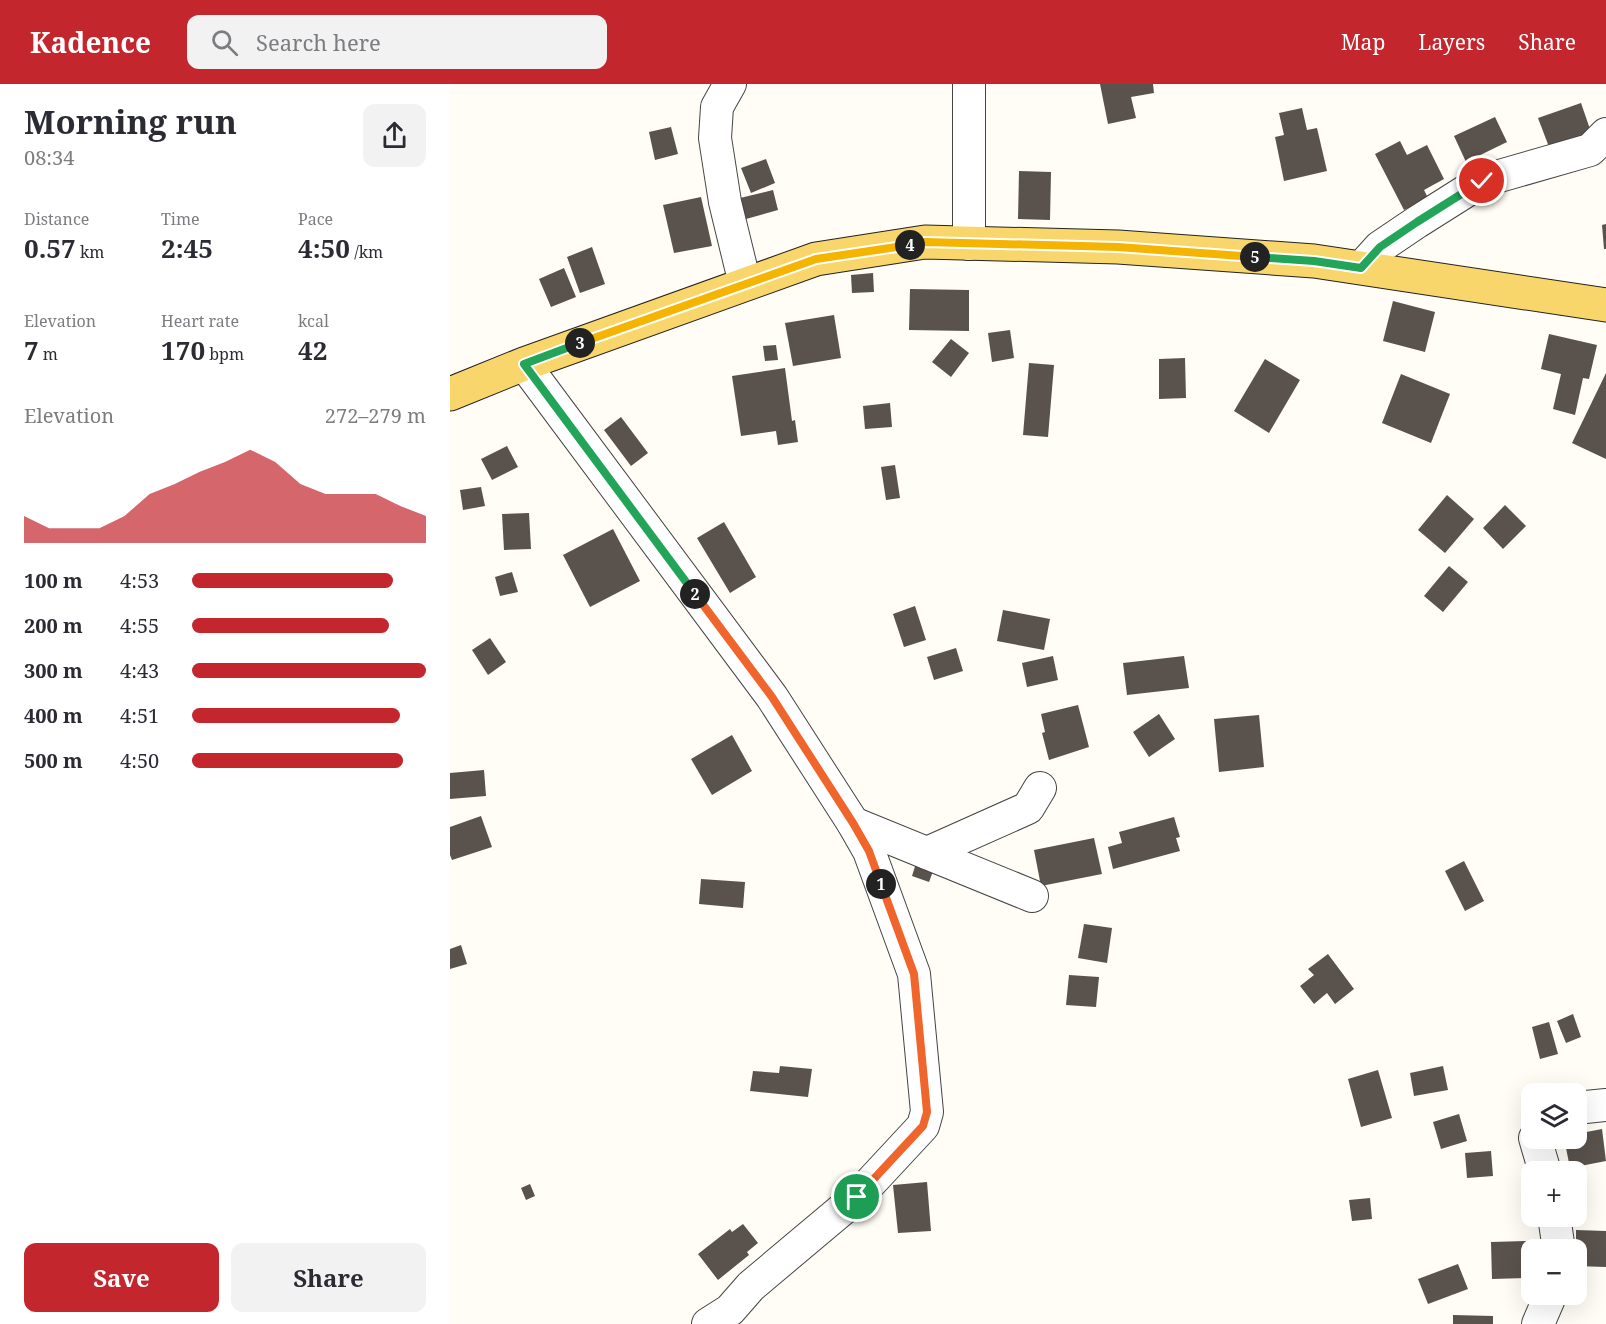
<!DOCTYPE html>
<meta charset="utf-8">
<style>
:root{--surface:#fff;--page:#f2f2f3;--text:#2b2b33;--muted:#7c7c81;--accent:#c4262e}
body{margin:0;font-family:"Noto Serif",serif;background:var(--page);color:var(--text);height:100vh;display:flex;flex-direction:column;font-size:22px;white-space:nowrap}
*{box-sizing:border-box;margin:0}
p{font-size:20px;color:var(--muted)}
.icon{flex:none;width:33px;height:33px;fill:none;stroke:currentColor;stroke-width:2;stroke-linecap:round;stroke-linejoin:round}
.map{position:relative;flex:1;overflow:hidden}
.panel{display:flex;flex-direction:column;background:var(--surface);width:450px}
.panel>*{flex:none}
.buttons{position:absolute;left:1071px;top:999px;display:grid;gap:12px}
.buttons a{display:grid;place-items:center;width:66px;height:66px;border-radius:12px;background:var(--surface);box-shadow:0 6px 24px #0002;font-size:30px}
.pin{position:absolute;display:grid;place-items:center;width:51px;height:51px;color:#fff;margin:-26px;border:3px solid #fff;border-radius:50%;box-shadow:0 2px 6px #0007}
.km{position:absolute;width:30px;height:30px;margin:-15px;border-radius:50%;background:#222;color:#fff;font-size:16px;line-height:30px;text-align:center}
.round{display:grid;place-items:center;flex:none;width:63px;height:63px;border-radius:12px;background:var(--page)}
.headline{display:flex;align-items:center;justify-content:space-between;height:102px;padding:0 24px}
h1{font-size:33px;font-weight:700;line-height:45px}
.figures{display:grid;grid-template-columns:repeat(3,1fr);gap:9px;height:102px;padding:6px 24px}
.figures div{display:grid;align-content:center}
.figures b{font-size:26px;font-weight:700}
.figures small{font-size:16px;font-weight:400}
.figures p{font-size:16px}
.chart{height:168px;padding:12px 24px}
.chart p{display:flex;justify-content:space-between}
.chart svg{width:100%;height:108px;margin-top:6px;fill:var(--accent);opacity:.7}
.action{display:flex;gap:12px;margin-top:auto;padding:12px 24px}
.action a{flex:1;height:69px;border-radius:12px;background:var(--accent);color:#fff;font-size:24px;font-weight:700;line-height:69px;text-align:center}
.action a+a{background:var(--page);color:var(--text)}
ul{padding:0 24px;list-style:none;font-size:20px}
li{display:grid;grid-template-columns:96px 72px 1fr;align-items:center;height:45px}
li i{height:15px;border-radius:8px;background:var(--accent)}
header{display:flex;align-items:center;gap:36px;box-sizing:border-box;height:84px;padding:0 30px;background:var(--accent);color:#fff}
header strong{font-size:28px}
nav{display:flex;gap:33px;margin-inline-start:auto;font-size:21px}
.search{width:420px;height:54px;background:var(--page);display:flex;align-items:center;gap:15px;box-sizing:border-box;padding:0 21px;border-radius:12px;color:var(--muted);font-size:22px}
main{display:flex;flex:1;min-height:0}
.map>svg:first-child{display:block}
</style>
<header>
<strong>Kadence</strong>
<div class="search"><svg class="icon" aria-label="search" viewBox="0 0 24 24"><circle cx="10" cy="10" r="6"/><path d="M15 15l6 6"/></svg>Search here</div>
<nav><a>Map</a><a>Layers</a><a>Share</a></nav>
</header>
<main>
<section class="panel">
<div class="headline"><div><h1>Morning run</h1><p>08:34</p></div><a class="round"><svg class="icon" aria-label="share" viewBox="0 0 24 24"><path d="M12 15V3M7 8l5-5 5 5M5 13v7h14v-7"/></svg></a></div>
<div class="figures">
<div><p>Distance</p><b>0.57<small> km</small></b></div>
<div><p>Time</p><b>2:45</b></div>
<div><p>Pace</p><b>4:50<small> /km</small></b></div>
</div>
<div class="figures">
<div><p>Elevation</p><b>7<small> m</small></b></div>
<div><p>Heart rate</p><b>170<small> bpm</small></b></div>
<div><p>kcal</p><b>42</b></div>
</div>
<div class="chart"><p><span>Elevation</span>272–279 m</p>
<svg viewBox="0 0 160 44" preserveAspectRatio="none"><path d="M0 44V33L10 38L20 38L30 38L40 33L50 24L60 20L70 15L80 11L90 6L100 11L110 20L120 24L130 24L140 24L150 29L160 33V44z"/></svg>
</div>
<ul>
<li><b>100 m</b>4:53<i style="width:86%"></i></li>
<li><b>200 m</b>4:55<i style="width:84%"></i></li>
<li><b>300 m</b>4:43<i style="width:100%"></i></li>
<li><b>400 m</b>4:51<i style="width:89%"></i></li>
<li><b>500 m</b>4:50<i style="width:90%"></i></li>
</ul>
<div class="action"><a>Save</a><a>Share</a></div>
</section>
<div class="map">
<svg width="1156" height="1240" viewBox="0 0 1156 1240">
<rect width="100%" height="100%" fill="#fffdf5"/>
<!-- building -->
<g fill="#5a524d">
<polygon points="650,0 703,0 704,9 681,13 686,34 658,40"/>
<polygon points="1131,19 1141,48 1099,63 1088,34"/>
<polygon points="852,24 857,46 867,44 877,87 834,97 825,53 834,51 829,29"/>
<polygon points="1045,33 1057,58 1016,78 1004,52"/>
<polygon points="221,43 228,70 205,76 199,48"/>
<polygon points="950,57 957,71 977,61 994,95 974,106 978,114 954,126 925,70"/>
<polygon points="316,75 325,99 301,109 291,84"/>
<polygon points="569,87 601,88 600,136 568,135"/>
<polygon points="323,106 328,126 296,135 290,114"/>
<polygon points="251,113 262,162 224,169 213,121"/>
<polygon points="1156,140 1156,165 1154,165 1152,141"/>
<polygon points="142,163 155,200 130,209 117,173"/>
<polygon points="114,184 126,213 101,223 89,195"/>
<polygon points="423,189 424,208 402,209 401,191"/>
<polygon points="460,205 519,206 519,247 459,246"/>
<polygon points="943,217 985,228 975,268 933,257"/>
<polygon points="384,231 391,274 343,282 335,239"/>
<polygon points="560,246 564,274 542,278 538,249"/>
<polygon points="1099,250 1147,261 1139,295 1133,294 1125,331 1103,325 1111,290 1091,285"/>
<polygon points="501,255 519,269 501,293 482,278"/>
<polygon points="326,261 328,276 315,277 313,262"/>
<polygon points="735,274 736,314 709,315 709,275"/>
<polygon points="815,275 850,296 819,349 784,327"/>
<polygon points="579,279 604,281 598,353 573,351"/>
<polygon points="335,284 342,337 345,336 348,358 328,361 326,347 291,352 282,292"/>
<polygon points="1156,289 1156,375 1122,359"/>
<polygon points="951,290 1000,310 981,359 932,339"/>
<polygon points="440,319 442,343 415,345 413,322"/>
<polygon points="171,333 198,369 181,382 154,346"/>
<polygon points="57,362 68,383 42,396 31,375"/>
<polygon points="445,381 450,414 436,416 431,383"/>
<polygon points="31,403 35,422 13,426 10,406"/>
<polygon points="997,411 1024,435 995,469 968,446"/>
<polygon points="1055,421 1076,442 1053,465 1033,444"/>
<polygon points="79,429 81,465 54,466 52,430"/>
<polygon points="274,438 306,493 280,509 247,454"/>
<polygon points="163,445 190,497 140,523 113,471"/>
<polygon points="999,482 1018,498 993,528 974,512"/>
<polygon points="62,488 68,508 50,512 45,493"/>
<polygon points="465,522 476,556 454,563 443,530"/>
<polygon points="553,526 600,535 594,566 547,557"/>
<polygon points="40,554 56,578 38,591 22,566"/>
<polygon points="506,564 513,587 484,596 477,573"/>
<polygon points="603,572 608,596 577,603 572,579"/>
<polygon points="734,572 739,604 677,611 673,579"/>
<polygon points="628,621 639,663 599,676 592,649 595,648 591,630"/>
<polygon points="709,630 725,655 699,673 683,648"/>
<polygon points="809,631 814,683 769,688 764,635"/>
<polygon points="282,651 302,687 262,711 241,675"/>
<polygon points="34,686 36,712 0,715 0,689"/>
<polygon points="31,732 42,763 2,776 0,771 0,743"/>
<polygon points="724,733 730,753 726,754 730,767 663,785 658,763 672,759 669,748"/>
<polygon points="644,754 652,790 591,802 584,766"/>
<polygon points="467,776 485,782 479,798 462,792"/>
<polygon points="1014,777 1034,817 1015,827 995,787"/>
<polygon points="251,795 295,798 293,824 249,820"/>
<polygon points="634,840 662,844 657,879 628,874"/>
<polygon points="11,861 17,880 0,885 0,865"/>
<polygon points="878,870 904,905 885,920 877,909 864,920 850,902 864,891 858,885"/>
<polygon points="619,891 649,893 646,923 616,921"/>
<polygon points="1123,930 1131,953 1116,959 1107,937"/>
<polygon points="1099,938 1108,970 1090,975 1082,943"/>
<polygon points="330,982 362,985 358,1013 300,1007 303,987 329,989"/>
<polygon points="993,982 998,1006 964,1012 960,989"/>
<polygon points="928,986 942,1034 911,1043 898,995"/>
<polygon points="1009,1030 1017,1057 991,1065 983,1038"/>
<polygon points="1152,1045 1156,1077 1120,1084 1114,1054 1126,1054 1126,1050"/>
<polygon points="1041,1067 1043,1092 1017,1094 1015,1069"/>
<polygon points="477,1098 481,1147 448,1149 443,1101"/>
<polygon points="80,1100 85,1112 76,1116 71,1104"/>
<polygon points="920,1114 922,1135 902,1137 899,1116"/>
<polygon points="293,1140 308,1159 297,1168 299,1171 268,1196 248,1170 280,1145 282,1148"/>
<polygon points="1126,1146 1156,1147 1156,1183 1126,1182"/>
<polygon points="1076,1157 1077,1194 1042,1195 1041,1158"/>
<polygon points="1008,1180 1018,1205 978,1220 968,1195"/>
<polygon points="1003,1231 1043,1232 1043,1240 1003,1240"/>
</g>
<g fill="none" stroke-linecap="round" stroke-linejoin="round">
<defs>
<g id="minor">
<polyline points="280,0 267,23 265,54 275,118 295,200"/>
<polyline points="519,0 519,160"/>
<polyline points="911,184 930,163 967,138 1032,97 1140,66 1156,50"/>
<polyline points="74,280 322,613 403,739 419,767 464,890 477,1028 473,1042 407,1113 301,1202 280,1226 258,1240"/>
<polyline points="403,739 582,812"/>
<polyline points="477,769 578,724 590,704"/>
<polyline points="1126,1024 1156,1021"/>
<polyline points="1085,1054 1095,1088"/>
<polyline points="1104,1132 1109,1166"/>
<polyline points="1088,1240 1101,1210"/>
</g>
<polyline id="major" points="0,310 74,280 366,175 475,158 668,163 864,177 1156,221"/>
</defs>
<!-- minor casing -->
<use href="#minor" stroke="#444" stroke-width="34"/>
<!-- major casing -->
<use href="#major" stroke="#222" stroke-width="35"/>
<!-- minor -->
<use href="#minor" stroke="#fff" stroke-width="32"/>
<!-- major -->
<use href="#major" stroke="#f9d66b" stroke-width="33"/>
</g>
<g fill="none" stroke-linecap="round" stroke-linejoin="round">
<defs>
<polyline id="split-1" points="407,1113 473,1042 477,1028 464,890 431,800"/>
<polyline id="split-2" points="245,510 322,613 403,739 419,767 431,800"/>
<polyline id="split-3" points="130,259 74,280 245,510"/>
<polyline id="split-4" points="130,259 366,175 460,161"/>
<polyline id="split-5" points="460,161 475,158 668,163 805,173"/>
<polyline id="split-6" points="805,173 864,177 911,184 930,163 967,138 1032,97"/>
</defs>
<!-- split-1 casing -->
<use href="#split-1" stroke="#fff" stroke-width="12"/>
<!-- split-2 casing -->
<use href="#split-2" stroke="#fff" stroke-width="12"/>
<!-- split-3 casing -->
<use href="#split-3" stroke="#fff" stroke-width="12"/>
<!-- split-4 casing -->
<use href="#split-4" stroke="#fff" stroke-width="12"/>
<!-- split-5 casing -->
<use href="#split-5" stroke="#fff" stroke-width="12"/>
<!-- split-6 casing -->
<use href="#split-6" stroke="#fff" stroke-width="12"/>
<!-- split-1 -->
<use href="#split-1" stroke="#f0652b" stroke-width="8"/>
<!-- split-2 -->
<use href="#split-2" stroke="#f0652b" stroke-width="8"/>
<!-- split-3 -->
<use href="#split-3" stroke="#22a559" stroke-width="8"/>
<!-- split-4 -->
<use href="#split-4" stroke="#f5b400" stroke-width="8"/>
<!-- split-5 -->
<use href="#split-5" stroke="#f5b400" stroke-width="8"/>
<!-- split-6 -->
<use href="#split-6" stroke="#22a559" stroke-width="8"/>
</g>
</svg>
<div class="buttons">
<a><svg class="icon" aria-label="layers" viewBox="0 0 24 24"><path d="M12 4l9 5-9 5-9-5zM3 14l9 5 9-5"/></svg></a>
<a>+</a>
<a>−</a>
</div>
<div class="pin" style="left:407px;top:1113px;background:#1e9e55"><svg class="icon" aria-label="arrive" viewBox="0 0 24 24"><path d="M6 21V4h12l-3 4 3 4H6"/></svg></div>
<div class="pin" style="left:1032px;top:97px;background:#d93025"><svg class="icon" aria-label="check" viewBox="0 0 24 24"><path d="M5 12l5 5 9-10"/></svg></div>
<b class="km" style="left:431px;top:800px">1</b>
<b class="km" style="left:245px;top:510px">2</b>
<b class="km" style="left:130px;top:259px">3</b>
<b class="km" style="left:460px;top:161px">4</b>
<b class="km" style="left:805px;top:173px">5</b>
</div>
</main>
